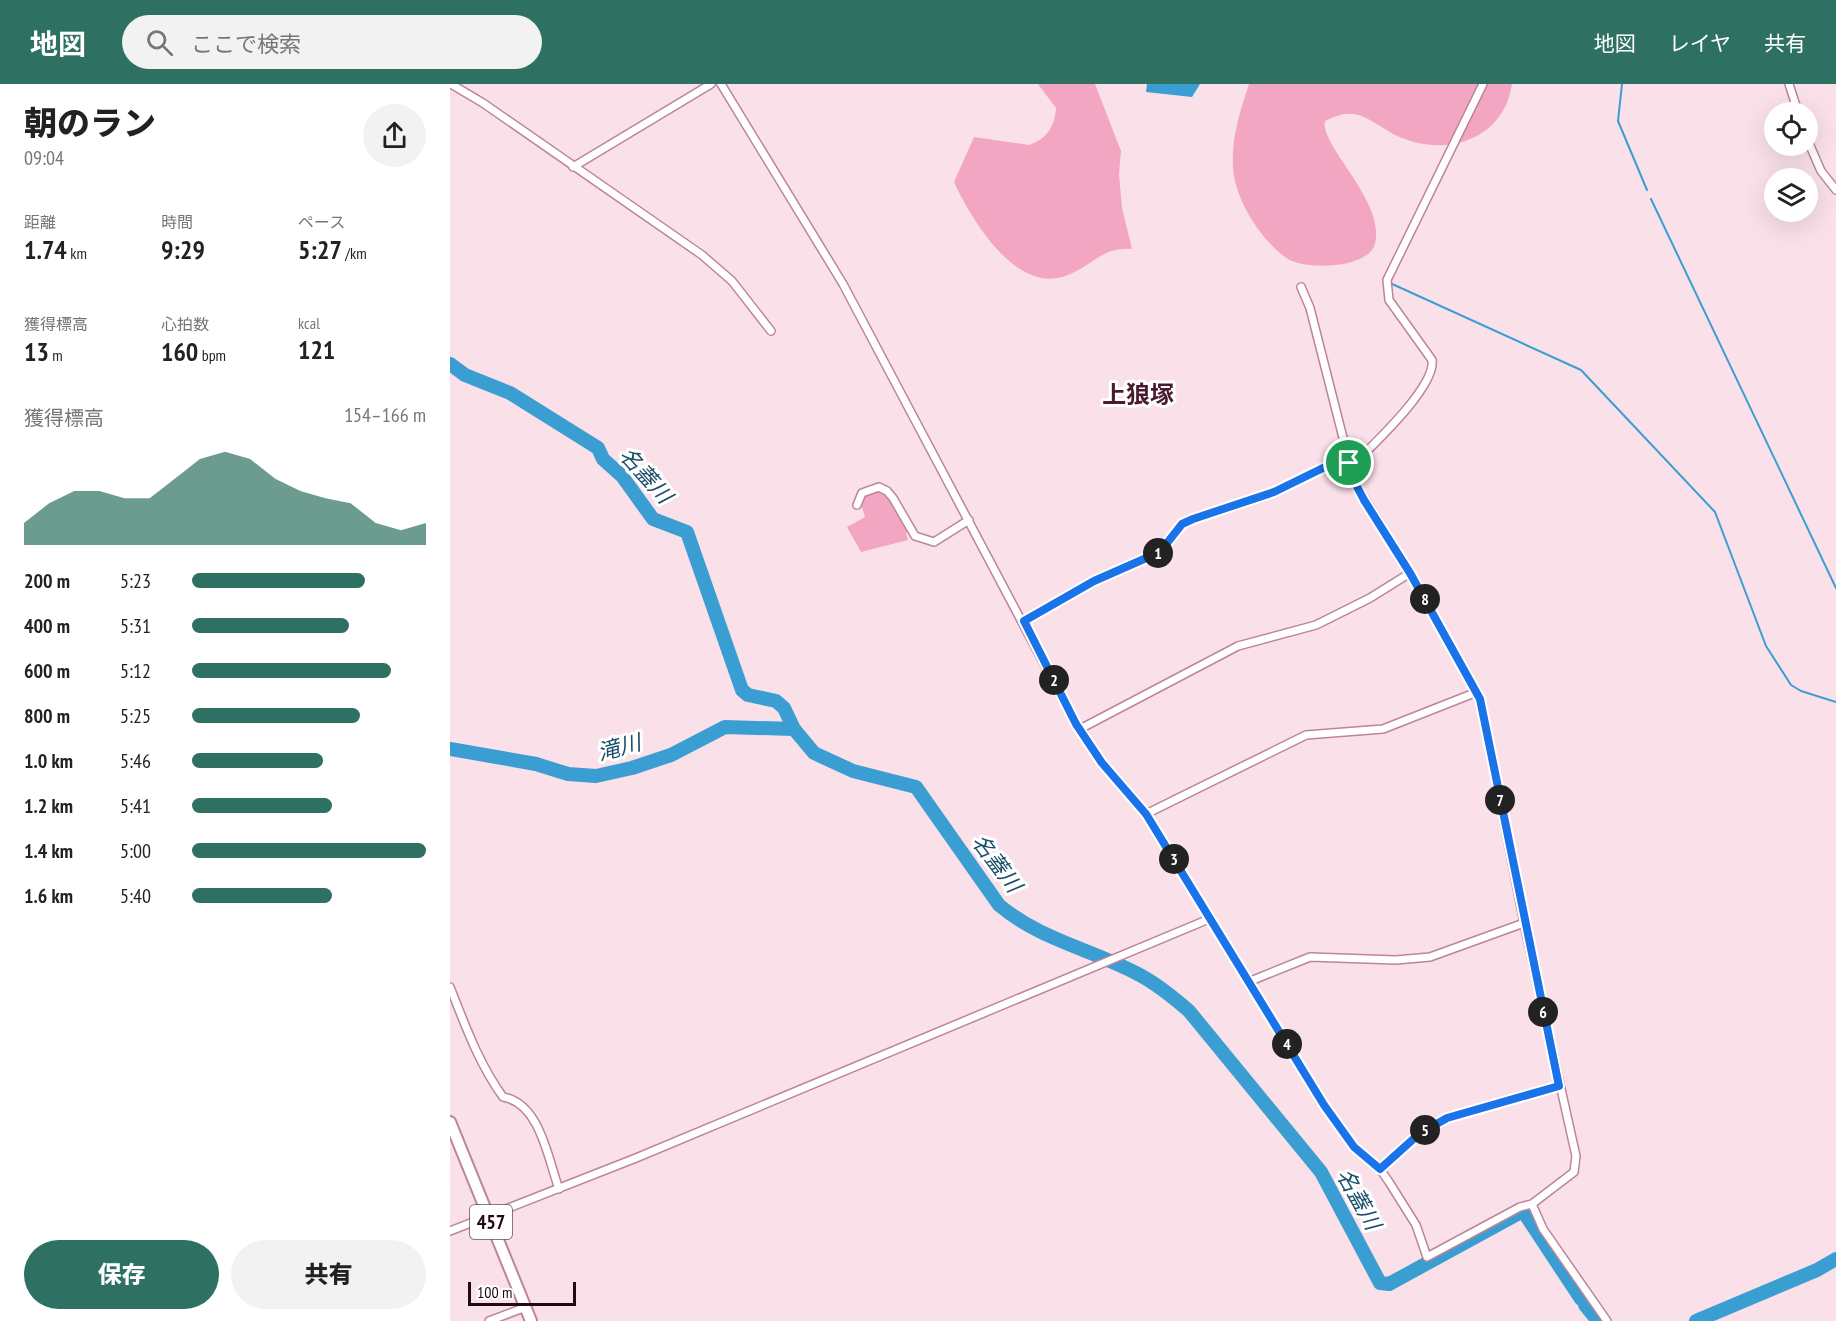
<!DOCTYPE html>
<html lang="ja">
<meta charset="utf-8">
<style>
:root{--surface:#fff;--page:#f2f2f2;--text:#222;--muted:#767676;--accent:#2e7162}
body{margin:0;font-family:"PT Sans Narrow","Noto Sans JP",sans-serif;background:var(--page);color:var(--text);height:100vh;display:flex;flex-direction:column;font-size:22px;white-space:nowrap}
*{box-sizing:border-box;margin:0}
p{font-size:20px;color:var(--muted)}
.icon{flex:none;width:33px;height:33px;fill:none;stroke:currentColor;stroke-width:2;stroke-linecap:round;stroke-linejoin:round}
.map{position:relative;flex:1;overflow:hidden}
.sheet{display:flex;flex-direction:column;background:var(--surface);width:450px}
.sheet>*{flex:none}
.tools{position:absolute;left:1314px;top:18px;display:grid;gap:12px}
.tools a{display:grid;place-items:center;width:54px;height:54px;border-radius:50%;background:var(--surface);box-shadow:0 6px 24px #0002;font-size:30px}
.scale{position:absolute;left:18px;bottom:15px;width:108px;box-sizing:border-box;padding-left:6px;border:3px solid #200b14;border-top:0;font-size:16px;line-height:21px;white-space:nowrap;color:#200b14;-webkit-text-stroke:4px #fff;paint-order:stroke}
.pin{position:absolute;display:grid;place-items:center;width:51px;height:51px;color:#fff;margin:-26px;border:3px solid #fff;border-radius:50%;box-shadow:0 2px 6px #0007}
.km{position:absolute;width:30px;height:30px;margin:-15px;border-radius:50%;background:#222;color:#fff;font-size:16px;line-height:30px;text-align:center}
.round{display:grid;place-items:center;flex:none;width:63px;height:63px;border-radius:32px;background:var(--page)}
.summary{display:flex;align-items:center;justify-content:space-between;height:102px;padding:0 24px}
h1{font-size:33px;font-weight:800;line-height:45px}
.metrics{display:grid;grid-template-columns:repeat(3,1fr);gap:9px;height:102px;padding:6px 24px}
.metrics div{display:grid;align-content:center}
.metrics b{font-size:26px;font-weight:800}
.metrics small{font-size:16px;font-weight:400}
.metrics p{font-size:16px}
.chart{height:168px;padding:12px 24px}
.chart p{display:flex;justify-content:space-between}
.chart svg{width:100%;height:108px;margin-top:6px;fill:var(--accent);opacity:.7}
.button{display:flex;gap:12px;margin-top:auto;padding:12px 24px}
.button a{flex:1;height:69px;border-radius:36px;background:var(--accent);color:#fff;font-size:24px;font-weight:800;line-height:69px;text-align:center}
.button a+a{background:var(--page);color:var(--text)}
ul{padding:0 24px;list-style:none;font-size:20px}
li{display:grid;grid-template-columns:96px 72px 1fr;align-items:center;height:45px}
li i{height:15px;border-radius:8px;background:var(--accent)}
header{display:flex;align-items:center;gap:36px;box-sizing:border-box;height:84px;padding:0 30px;background:var(--accent);color:#fff}
header strong{font-size:28px}
nav{display:flex;gap:33px;margin-inline-start:auto;font-size:21px}
.search{width:420px;height:54px;background:var(--page);display:flex;align-items:center;gap:15px;box-sizing:border-box;padding:0 21px;border-radius:33px;color:var(--muted);font-size:22px}
main{display:flex;flex:1;min-height:0}
.map>svg:first-child{display:block}
</style>
<header>
<strong>地図</strong>
<div class="search"><svg class="icon" aria-label="search" viewBox="0 0 24 24"><circle cx="10" cy="10" r="6"/><path d="M15 15l6 6"/></svg>ここで検索</div>
<nav><a>地図</a><a>レイヤ</a><a>共有</a></nav>
</header>
<main>
<section class="sheet">
<div class="summary"><div><h1>朝のラン</h1><p>09:04</p></div><a class="round"><svg class="icon" aria-label="share" viewBox="0 0 24 24"><path d="M12 15V3M7 8l5-5 5 5M5 13v7h14v-7"/></svg></a></div>
<div class="metrics">
<div><p>距離</p><b>1.74<small> km</small></b></div>
<div><p>時間</p><b>9:29</b></div>
<div><p>ペース</p><b>5:27<small> /km</small></b></div>
</div>
<div class="metrics">
<div><p>獲得標高</p><b>13<small> m</small></b></div>
<div><p>心拍数</p><b>160<small> bpm</small></b></div>
<div><p>kcal</p><b>121</b></div>
</div>
<div class="chart"><p><span>獲得標高</span>154–166 m</p>
<svg viewBox="0 0 160 44" preserveAspectRatio="none"><path d="M0 44V35L10 27L20 22L30 22L40 25L50 25L60 17L70 9L80 6L90 9L100 17L110 22L120 25L130 27L140 35L150 38L160 35V44z"/></svg>
</div>
<ul>
<li><b>200 m</b>5:23<i style="width:74%"></i></li>
<li><b>400 m</b>5:31<i style="width:67%"></i></li>
<li><b>600 m</b>5:12<i style="width:85%"></i></li>
<li><b>800 m</b>5:25<i style="width:72%"></i></li>
<li><b>1.0 km</b>5:46<i style="width:56%"></i></li>
<li><b>1.2 km</b>5:41<i style="width:60%"></i></li>
<li><b>1.4 km</b>5:00<i style="width:100%"></i></li>
<li><b>1.6 km</b>5:40<i style="width:60%"></i></li>
</ul>
<div class="button"><a>保存</a><a>共有</a></div>
</section>
<div class="map">
<svg width="1386" height="1237" viewBox="0 0 1386 1237">
<rect width="100%" height="100%" fill="#fae0e9"/>
<!-- green -->
<g fill="#f2a6c1">
<path d="M 588,0 L 645,0 L 671,67 L 669,90 L 672,124 L 682,165 C 650,163 642,183 615,192 C 566,210 521,135 504,98 L 524,53 L 579,61 C 597,55 605,42 606,24 Z"/>
<path d="M 799,0 L 1062,0 C 1054,54 1000,73 952,54 C 936,48 918,31 902,30 C 893,29 884,33 875,37 C 869,61 936,117 925,160 C 918,185 856,186 838,175 C 812,158 785,116 783,84 C 781,55 790,27 799,0 Z"/>
<polygon points="428,406 436,407 459,447 456,449 458,456 411,468 397,443 415,433 411,420 413,412"/>
</g>
<!-- water -->
<polygon fill="#3a9ed3" points="697,0 750,0 742,13 696,8"/>
<g fill="none" stroke-linecap="round" stroke-linejoin="round">
<!-- stream -->
<g stroke="#3a9ed3" stroke-width="2">
<polyline points="1172,0 1168,37 1197,106"/>
<polyline points="1201,115 1386,504"/>
<polyline points="940,199 1131,286 1265,428 1316,562 1341,601 1351,607 1386,618"/>
</g>
<!-- river -->
<g stroke="#3a9ed3" stroke-width="14">
<path d="M 0,280 L 15,291 L 60,309 L 148,364 L 153,375 L 172,392 L 203,435 L 237,448 L 292,606 L 298,611 L 326,617 L 334,624 L 344,645 L 364,669 L 403,687 L 466,703 L 549,821 C 589,855 640,865 686,889 C 706,899 723,913 739,927 L 871,1088 L 930,1199 L 939,1200 L 1073,1127 L 1131,1215"/>
<polyline points="0,665 86,680 118,690 146,692 182,684 221,671 275,643 344,645"/>
<polyline points="1135,1221 1148,1237"/>
<polyline points="1246,1237 1367,1186 1386,1175"/>
</g>
<defs>
<g id="minor">
<polyline points="1,0 33,19 252,171 282,197 321,247"/>
<polyline points="271,0 393,200 626,640 652,679 696,730 874,1021 904,1063 930,1085 939,1098 966,1141 977,1173 1070,1123 1082,1120 1124,1088 1126,1072 1074,839 1030,615 960,489 904,397 860,224 851,203"/>
<polyline points="1339,0 1348,28"/>
<polyline points="1358,57 1371,87 1386,106"/>
<polyline points="123,83 261,0"/>
<polyline points="407,421 412,409 429,403 437,407 443,414 465,452 484,458 519,436"/>
<path d="M 574,537 L 644,497 L 710,468 L 732,440 L 743,435 L 824,408 L 875,383 L 899,379 L 911,373 C 929,355 986,301 982,276 L 939,216 L 937,196 L 1033,0"/>
<polyline points="630,645 788,562 866,541 920,514 960,489"/>
<polyline points="696,730 856,651 933,645 1027,608"/>
<polyline points="798,898 860,873 946,876 980,873 1074,839"/>
<path d="M 0,903 C 15,941 29,980 53,1013 C 90,1019 98,1075 109,1105"/>
<polyline points="930,1085 969,1050 997,1034 1109,1002"/>
<polyline points="1082,1120 1093,1145 1157,1237"/>
<polyline points="0,1147 186,1074 759,835"/>
<polyline points="39,1237 76,1223"/>
</g>
<polyline id="trunk" points="0,1038 81,1237"/>
</defs>
<!-- minor casing -->
<use href="#minor" stroke="#be8499" stroke-width="10"/>
<!-- trunk casing -->
<use href="#trunk" stroke="#be8499" stroke-width="14"/>
<!-- minor -->
<use href="#minor" stroke="#fff" stroke-width="7"/>
<!-- trunk -->
<use href="#trunk" stroke="#fff" stroke-width="10"/>
</g>
<g fill="none" stroke-linecap="round" stroke-linejoin="round">
<defs>
<polygon id="route" points="899,379 904,397 914,416 960,489 1030,615 1109,1002 997,1034 969,1050 930,1085 904,1063 874,1021 696,730 652,679 626,640 574,537 644,497 710,468 732,440 743,435 824,408 875,383"/>
</defs>
<!-- route casing -->
<use href="#route" stroke="#fff" stroke-width="12"/>
<!-- route -->
<use href="#route" stroke="#1a73e8" stroke-width="8"/>
</g>
<g text-anchor="middle" stroke-width="6" stroke-linejoin="round" paint-order="stroke">
<!-- shield labels -->
<rect fill="#fff" stroke="#63545a" stroke-width="1.5" x="20" y="1121" width="42" height="34" rx="4.5"/>
<g font-size="20" font-weight="bold" fill="#200b14">
<text x="41" y="1145">457</text>
</g>
<!-- water labels -->
<g font-size="22" font-style="italic" fill="#1b506c" stroke="#fff">
<text transform="translate(196 391) rotate(48)" y="8">名蓋川</text>
<text transform="translate(169 663) rotate(-15)" y="8">滝川</text>
<text transform="translate(547 779) rotate(53)" y="8">名蓋川</text>
<text transform="translate(909 1115) rotate(61)" y="8">名蓋川</text>
</g>
<!-- quarter labels -->
<g font-size="24" font-weight="bold" fill="#4a1b2f" stroke="#fff">
<text x="688" y="319">上狼塚</text>
</g>
</g>
</svg>
<div class="tools">
<a><svg class="icon" aria-label="locate" viewBox="0 0 24 24"><circle cx="12" cy="12" r="6"/><path d="M12 2v4M12 18v4M2 12h4M18 12h4"/></svg></a>
<a><svg class="icon" aria-label="layers" viewBox="0 0 24 24"><path d="M12 4l9 5-9 5-9-5zM3 14l9 5 9-5"/></svg></a>
</div>
<div class="scale">100 m</div>
<div class="pin" style="left:899px;top:379px;background:#1e9e55"><svg class="icon" aria-label="arrive" viewBox="0 0 24 24"><path d="M6 21V4h12l-3 4 3 4H6"/></svg></div>
<b class="km" style="left:708px;top:469px">1</b>
<b class="km" style="left:604px;top:596px">2</b>
<b class="km" style="left:724px;top:775px">3</b>
<b class="km" style="left:837px;top:960px">4</b>
<b class="km" style="left:975px;top:1046px">5</b>
<b class="km" style="left:1093px;top:928px">6</b>
<b class="km" style="left:1050px;top:716px">7</b>
<b class="km" style="left:975px;top:515px">8</b>
</div>
</main>
